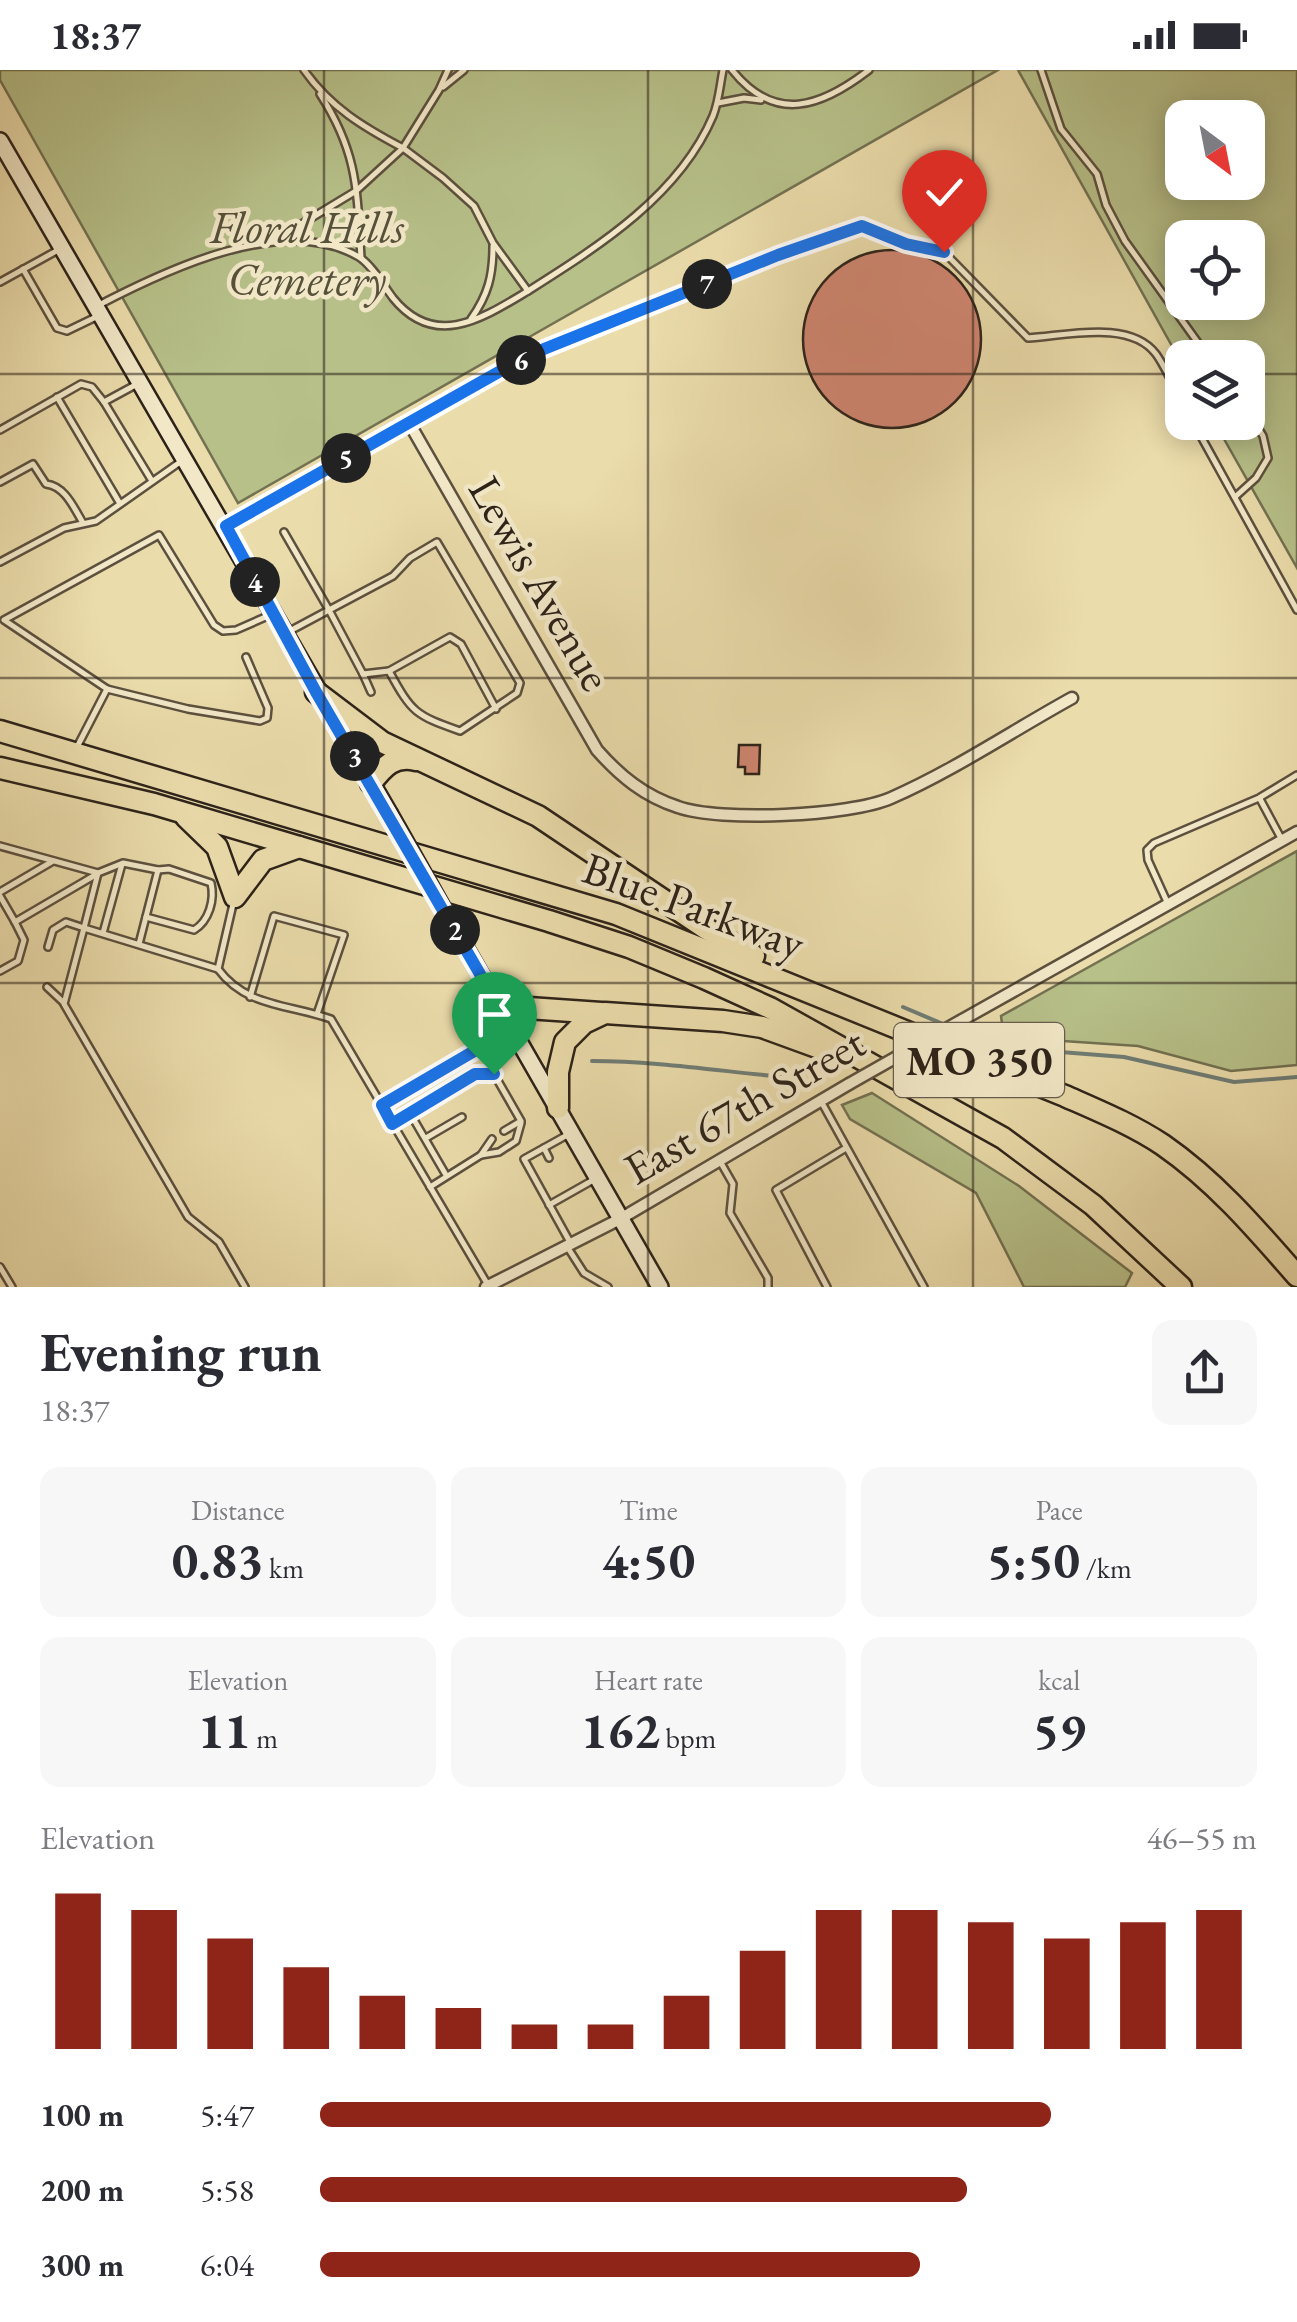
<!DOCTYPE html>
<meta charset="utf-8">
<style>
:root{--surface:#fff;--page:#f7f7f7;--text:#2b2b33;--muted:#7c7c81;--accent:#8f2418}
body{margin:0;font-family:"EB Garamond",serif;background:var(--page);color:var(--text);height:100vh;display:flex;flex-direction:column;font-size:38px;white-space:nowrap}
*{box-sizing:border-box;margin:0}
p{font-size:32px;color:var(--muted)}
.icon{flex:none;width:55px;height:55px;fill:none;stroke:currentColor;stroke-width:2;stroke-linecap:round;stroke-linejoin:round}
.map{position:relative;height:1217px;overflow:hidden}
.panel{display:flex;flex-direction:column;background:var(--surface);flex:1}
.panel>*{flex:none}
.needle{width:65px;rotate:148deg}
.buttons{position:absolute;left:1165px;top:30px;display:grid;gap:20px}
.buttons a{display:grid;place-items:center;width:100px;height:100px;border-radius:20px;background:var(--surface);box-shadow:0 5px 25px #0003;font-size:50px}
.pin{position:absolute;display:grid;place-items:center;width:85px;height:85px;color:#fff;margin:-102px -42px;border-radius:50% 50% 50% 0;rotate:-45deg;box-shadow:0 0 10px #0007}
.pin .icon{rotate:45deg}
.km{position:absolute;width:50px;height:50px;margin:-25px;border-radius:50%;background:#222;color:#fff;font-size:28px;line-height:50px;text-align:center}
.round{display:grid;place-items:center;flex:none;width:105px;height:105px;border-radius:20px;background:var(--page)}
.overview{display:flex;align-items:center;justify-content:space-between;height:170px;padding:0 40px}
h1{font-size:55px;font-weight:700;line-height:75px}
.metrics{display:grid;grid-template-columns:repeat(3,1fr);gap:15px;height:170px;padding:10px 40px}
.metrics div{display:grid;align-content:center;border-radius:20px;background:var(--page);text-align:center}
.metrics b{font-size:50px;font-weight:700}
.metrics small{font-size:28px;font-weight:400}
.metrics p{font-size:28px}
.chart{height:280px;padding:20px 40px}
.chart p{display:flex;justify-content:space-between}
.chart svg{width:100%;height:180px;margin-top:10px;stroke:var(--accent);stroke-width:6}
ul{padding:0 40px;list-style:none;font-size:32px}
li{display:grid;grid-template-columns:160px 120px 1fr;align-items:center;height:75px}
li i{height:25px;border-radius:12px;background:var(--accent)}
.status{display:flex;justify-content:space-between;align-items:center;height:70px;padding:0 50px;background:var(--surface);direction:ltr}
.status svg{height:28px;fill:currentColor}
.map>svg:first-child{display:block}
</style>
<div class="status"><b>18:37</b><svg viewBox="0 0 49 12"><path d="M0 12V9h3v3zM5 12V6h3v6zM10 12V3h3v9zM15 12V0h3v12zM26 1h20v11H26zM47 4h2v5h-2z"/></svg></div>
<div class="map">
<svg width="1297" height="1217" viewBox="0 0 1297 1217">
<rect width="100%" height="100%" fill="#ebdcab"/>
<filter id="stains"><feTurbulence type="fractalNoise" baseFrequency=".002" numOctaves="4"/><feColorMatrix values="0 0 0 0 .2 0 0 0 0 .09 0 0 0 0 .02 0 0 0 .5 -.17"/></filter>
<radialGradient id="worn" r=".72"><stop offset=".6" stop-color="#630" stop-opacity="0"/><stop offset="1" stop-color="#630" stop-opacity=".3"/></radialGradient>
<!-- green -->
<g fill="#b7c089" stroke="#727151" stroke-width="2.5" fill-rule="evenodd">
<polygon points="0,0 998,0 238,433 0,10"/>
<path d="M 1018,0 L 1297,0 L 1297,498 L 1215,353 L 1248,352 L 1248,288 L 1182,288 L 1182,294 ZM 1182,48 L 1248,48 L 1248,112 L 1182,112 ZM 1182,168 L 1248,168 L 1248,232 L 1182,232 Z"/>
<polygon points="1297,781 1297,995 1231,1001 1138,976 1033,969 1003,961 1001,946"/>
<polygon points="872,1023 1019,1116 1132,1203 1125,1217 1024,1217 976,1123 850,1049 842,1035"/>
</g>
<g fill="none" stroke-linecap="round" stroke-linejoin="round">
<!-- stream -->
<g stroke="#6f7d75" stroke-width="4">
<polyline points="903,937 997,977 1124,987 1234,1012 1297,1007"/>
<path d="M 592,991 C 656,991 719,1001 783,1007"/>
</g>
</g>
<!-- building -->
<g fill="#d08671" stroke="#2c2219" stroke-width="2.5">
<circle cx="892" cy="269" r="89"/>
<polygon points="739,675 760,675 759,704 745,704 745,697 738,697"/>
</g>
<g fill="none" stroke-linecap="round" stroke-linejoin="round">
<defs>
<g id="lane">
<path d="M 304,0 C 330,37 363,57 403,78 L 439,20 L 448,0"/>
<path d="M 732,0 C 775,54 821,37 869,0"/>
<polyline points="1041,0 1061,59 1097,104 1106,135 1125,171 1209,288"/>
<polyline points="443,17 464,0"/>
<path d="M 320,24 C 358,83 357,120 361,188"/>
<polyline points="718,33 744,28 761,30"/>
<polyline points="23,199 57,258 67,261 96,247"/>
<polyline points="0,212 60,179"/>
<path d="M 528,221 C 599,176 679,126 713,46 C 719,31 720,15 723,0"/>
<path d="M 97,236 C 166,200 283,143 359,187 C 372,195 384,216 393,228 C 435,280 483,248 528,221 L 493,173 L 474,136 L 443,108 L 403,78 L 356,121 L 275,170"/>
<path d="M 471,249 C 488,225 493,206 493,176"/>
<polyline points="139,313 104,332 152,411"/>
<polyline points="57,327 119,432"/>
<polyline points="1193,352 1297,540"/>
<polyline points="0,360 81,314 92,317 104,332"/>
<path d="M 0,412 L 33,394 L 46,414 C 65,416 74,438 83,453"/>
<polyline points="1235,427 1256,408 1268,388 1263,366 1248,341"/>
<path d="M 228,455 L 529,285 L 778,185 L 862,156 L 906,175 L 944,182 L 1028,268 C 1065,266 1130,249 1156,284 C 1166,298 1174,317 1182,333"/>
<path d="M 284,462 L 329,540 L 393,506 L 410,488 L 437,472 L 520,613 L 517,623 L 460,661 C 415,645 412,643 389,601 L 363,604 L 329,540 L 286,563"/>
<polyline points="0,492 64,458 96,451 183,390"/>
<polyline points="389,601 450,567 461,574 496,639"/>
<polyline points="363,604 371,622"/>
<polyline points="107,619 188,639 260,651 267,648 268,638 246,587"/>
<polyline points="76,679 107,619 4,550 159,465 214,555 223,561 236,560 270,545"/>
<polyline points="1260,729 1282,770"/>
<polyline points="0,776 98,803"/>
<polyline points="0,822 53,791"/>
<polyline points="0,826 15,852"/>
<polyline points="1168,834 1148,790 1147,780 1154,773 1259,728 1297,705"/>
<path d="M 146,847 L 194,860 C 209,851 215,830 211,813 L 169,799 L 158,800"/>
<polyline points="103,863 122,794"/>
<polyline points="139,874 158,800 123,793 98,803 84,858 218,899 234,830"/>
<polyline points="48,877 53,860 66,852 84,858 64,934 188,1147 219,1172 245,1217"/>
<path d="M 218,899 C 246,937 288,934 331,949 L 488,1215"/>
<polyline points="0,901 18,891 24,870 15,852 97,804"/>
<polyline points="47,917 63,932"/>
<polyline points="250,927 274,846 344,865 317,944"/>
<polyline points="822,1033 924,1217"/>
<polyline points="382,1035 509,960"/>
<polyline points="410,1043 446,1105"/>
<polyline points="392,1053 475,1004 494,1004 521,1051 504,1061"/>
<polyline points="569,1064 524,1089 571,1174"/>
<polyline points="426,1068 462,1047"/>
<polyline points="544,1078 549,1088"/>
<polyline points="481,1085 499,1082 516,1071 521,1053"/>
<polyline points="721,1093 733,1114 730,1143 768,1208 768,1217"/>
<polyline points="430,1117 481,1085 492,1069"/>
<polyline points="549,1135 595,1109"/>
<polyline points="568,1178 584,1203 608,1217"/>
<polyline points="0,1197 12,1217"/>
<polyline points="827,1217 776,1120 846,1078"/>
</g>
<g id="street">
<path d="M 408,351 L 597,680 C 620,706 644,726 678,737 C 720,752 850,746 891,728 C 953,701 1012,661 1072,628"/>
<polyline points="962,950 1297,762"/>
<polyline points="486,1217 620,1149 849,1014"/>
</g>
<g id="secondary">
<polyline points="0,71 389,743"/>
<polyline points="447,846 660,1217"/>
</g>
<g id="highway">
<polyline points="316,622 382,672 538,746 705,858 754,886"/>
<path d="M 0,661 L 616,844 L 1065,1026 C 1099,1041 1133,1055 1163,1075 C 1215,1111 1256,1159 1297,1206"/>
<polyline points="0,698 154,734 549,851 629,877 704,908 770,938 1003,1068 1093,1135 1181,1217"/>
<path d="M 371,713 C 384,696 394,685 416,690"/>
<polyline points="186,747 217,777 235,827 263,790 299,777"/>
<polyline points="499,936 601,943"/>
<polyline points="558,1038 558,1002 565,972 584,953 605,943 723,951 762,957 817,977"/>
</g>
</defs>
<!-- lane casing -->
<use href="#lane" stroke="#5c503e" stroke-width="10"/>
<!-- street casing -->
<use href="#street" stroke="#5c503e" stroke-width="15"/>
<!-- secondary casing -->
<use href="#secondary" stroke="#2c2219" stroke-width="20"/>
<!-- highway casing -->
<use href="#highway" stroke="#2c2219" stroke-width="25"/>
<!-- lane -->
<use href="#lane" stroke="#f2e8c8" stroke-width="5"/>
<!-- street -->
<use href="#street" stroke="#f2e8c8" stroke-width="10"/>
<!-- secondary -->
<use href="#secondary" stroke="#f2e8c8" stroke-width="15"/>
<!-- highway -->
<use href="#highway" stroke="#ebdcab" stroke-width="20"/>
<defs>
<polyline id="street-bridge" points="849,1014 962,950"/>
<polyline id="secondary-bridge" points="389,743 447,846"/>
</defs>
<!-- street-bridge casing -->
<use href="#street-bridge" stroke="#5c503e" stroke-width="15" stroke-linecap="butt"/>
<!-- secondary-bridge casing -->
<use href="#secondary-bridge" stroke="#2c2219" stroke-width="20" stroke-linecap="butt"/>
<!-- street-bridge -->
<use href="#street-bridge" stroke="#f2e8c8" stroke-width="10"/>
<!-- secondary-bridge -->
<use href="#secondary-bridge" stroke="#f2e8c8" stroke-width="15"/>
</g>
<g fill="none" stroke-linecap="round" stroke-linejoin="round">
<defs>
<polyline id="route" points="494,1004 475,1004 392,1054 382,1035 512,959 316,622 226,456 529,285 778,185 862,156 906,174 944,182"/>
</defs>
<!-- route casing -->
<use href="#route" stroke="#fff" stroke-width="20"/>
<!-- route -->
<use href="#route" stroke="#1a73e8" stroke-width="12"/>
</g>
<!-- grid -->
<path fill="none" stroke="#2c2219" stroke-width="2.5" stroke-opacity="0.55" d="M 324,0 L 324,1217M 648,0 L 648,1217M 973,0 L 973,1217M 0,304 L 1182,304M 1248,304 L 1297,304M 0,608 L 1297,608M 0,913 L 1297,913"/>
<g text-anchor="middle" stroke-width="9" stroke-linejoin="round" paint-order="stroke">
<!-- shield labels -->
<rect fill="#f2e8c8" stroke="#675d4e" stroke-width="2.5" x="894" y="953" width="170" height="74" rx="8"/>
<g font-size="42" font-weight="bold" fill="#2c2219">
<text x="979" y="1005">MO 350</text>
</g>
<!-- park labels -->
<g font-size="45" font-style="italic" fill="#56513b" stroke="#f2e8c8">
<text x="307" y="173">Floral Hills<tspan x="307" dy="52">Cemetery</tspan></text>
</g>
<!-- street labels -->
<g font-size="45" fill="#2c2219" stroke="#f2e8c8">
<text transform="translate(541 513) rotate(60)" y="16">Lewis Avenue</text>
<text transform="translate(694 835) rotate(20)" y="16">Blue Parkway</text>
<text transform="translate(744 1035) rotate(-30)" y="16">East 67th Street</text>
</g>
</g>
<rect width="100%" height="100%" filter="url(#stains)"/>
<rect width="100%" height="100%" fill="url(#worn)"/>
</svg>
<div class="buttons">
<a><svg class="needle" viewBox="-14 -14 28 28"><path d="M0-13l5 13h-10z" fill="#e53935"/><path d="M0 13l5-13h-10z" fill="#7c7c81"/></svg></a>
<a><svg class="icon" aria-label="locate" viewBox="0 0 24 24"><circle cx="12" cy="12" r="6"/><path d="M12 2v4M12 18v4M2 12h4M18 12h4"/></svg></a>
<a><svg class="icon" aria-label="layers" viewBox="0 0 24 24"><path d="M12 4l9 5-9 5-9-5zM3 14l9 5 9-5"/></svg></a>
</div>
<div class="pin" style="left:494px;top:1004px;background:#1e9e55"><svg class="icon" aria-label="arrive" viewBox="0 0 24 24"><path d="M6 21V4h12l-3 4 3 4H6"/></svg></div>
<div class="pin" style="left:944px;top:182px;background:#d93025"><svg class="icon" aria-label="check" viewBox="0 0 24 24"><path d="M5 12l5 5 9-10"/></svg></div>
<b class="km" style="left:455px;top:860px">2</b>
<b class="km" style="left:355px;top:686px">3</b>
<b class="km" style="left:255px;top:512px">4</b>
<b class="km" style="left:346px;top:388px">5</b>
<b class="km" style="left:521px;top:290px">6</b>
<b class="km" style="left:707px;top:214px">7</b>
</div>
<section class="panel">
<div class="overview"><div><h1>Evening run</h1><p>18:37</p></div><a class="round"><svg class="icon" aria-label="share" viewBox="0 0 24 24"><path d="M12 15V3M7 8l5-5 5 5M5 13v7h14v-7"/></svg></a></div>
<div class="metrics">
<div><p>Distance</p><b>0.83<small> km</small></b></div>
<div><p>Time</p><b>4:50</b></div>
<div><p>Pace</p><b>5:50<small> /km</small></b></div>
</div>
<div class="metrics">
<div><p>Elevation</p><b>11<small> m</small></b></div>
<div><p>Heart rate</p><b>162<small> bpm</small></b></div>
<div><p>kcal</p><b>59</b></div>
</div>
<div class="chart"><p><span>Elevation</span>46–55 m</p>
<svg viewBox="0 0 160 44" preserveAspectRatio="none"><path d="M5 44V6M15 44V10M25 44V17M35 44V24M45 44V31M55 44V34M65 44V38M75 44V38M85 44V31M95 44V20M105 44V10M115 44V10M125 44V13M135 44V17M145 44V13M155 44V10"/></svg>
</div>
<ul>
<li><b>100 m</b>5:47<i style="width:78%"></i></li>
<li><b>200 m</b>5:58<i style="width:69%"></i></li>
<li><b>300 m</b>6:04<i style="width:64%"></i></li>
</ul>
</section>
